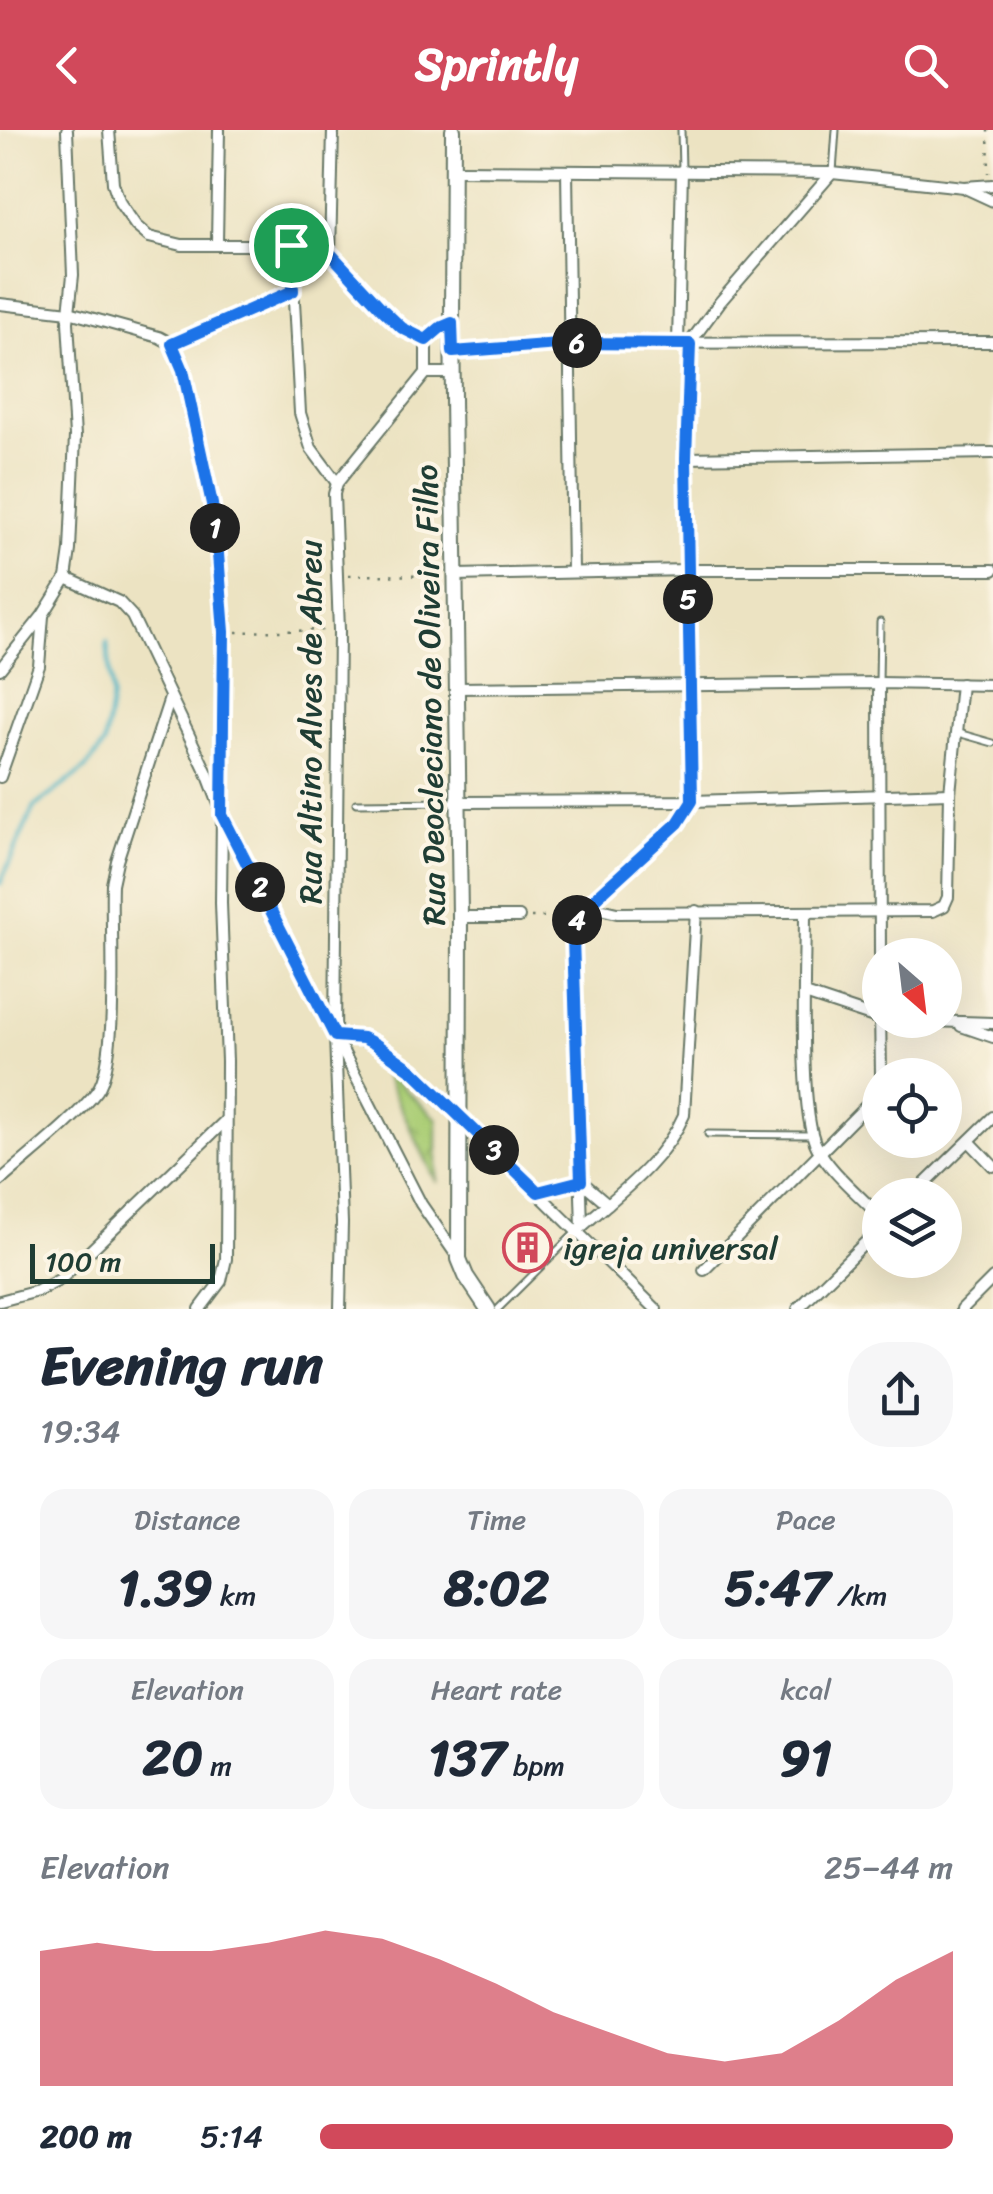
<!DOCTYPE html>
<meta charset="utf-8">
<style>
:root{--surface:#fff;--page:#f6f6f7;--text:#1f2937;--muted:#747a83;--accent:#d1495b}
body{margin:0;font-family:Sriracha,sans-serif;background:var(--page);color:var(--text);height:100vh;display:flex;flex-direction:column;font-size:38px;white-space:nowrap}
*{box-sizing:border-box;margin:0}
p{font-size:32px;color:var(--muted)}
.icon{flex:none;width:55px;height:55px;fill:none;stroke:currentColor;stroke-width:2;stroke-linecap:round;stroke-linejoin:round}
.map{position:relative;height:1179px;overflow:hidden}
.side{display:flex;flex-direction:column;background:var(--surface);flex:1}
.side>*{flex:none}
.needle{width:65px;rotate:152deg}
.tools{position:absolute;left:862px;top:808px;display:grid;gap:20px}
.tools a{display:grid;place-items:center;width:100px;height:100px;border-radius:50%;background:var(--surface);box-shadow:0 10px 40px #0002;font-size:50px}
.scale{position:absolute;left:30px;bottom:25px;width:185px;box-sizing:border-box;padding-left:10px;border:5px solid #1f3d34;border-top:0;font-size:28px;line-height:35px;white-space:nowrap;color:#1f3d34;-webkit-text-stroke:8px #fcf5e5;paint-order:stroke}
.pin{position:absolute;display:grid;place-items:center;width:85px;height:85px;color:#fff;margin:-42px;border:5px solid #fff;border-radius:50%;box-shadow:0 2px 10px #0007}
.km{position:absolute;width:50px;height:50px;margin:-25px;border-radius:50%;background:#222;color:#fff;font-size:28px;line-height:50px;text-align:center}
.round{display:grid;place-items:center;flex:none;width:105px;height:105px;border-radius:40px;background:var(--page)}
.summary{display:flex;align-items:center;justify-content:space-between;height:170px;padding:0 40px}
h1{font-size:55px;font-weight:800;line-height:75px}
.metrics{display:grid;grid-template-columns:repeat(3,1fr);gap:15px;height:170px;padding:10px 40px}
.metrics div{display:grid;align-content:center;border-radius:25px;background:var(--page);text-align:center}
.metrics b{font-size:50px;font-weight:800}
.metrics small{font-size:28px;font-weight:400}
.metrics p{font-size:28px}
.chart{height:280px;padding:20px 40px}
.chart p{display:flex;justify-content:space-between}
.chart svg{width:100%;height:180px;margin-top:10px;fill:var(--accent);opacity:.7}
ul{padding:0 40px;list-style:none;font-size:32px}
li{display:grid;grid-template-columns:160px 120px 1fr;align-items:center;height:75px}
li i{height:25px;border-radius:12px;background:var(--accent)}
header{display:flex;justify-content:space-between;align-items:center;height:130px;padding:0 40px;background:var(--accent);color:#fff;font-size:45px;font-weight:800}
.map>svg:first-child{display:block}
</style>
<header><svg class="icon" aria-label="back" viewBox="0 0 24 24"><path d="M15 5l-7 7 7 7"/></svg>Sprintly<svg class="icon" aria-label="search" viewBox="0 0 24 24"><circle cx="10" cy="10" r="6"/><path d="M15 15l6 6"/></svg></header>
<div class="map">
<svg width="993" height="1179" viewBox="0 0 993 1179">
<defs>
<pattern id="park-crowns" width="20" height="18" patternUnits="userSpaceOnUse" patternTransform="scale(2.5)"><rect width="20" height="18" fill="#aacd75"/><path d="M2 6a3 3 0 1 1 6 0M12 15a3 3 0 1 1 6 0" fill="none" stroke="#8aa861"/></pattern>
</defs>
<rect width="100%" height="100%" fill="#fcf5e5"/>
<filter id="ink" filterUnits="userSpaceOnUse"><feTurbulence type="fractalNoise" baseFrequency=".01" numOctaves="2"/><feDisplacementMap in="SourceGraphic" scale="20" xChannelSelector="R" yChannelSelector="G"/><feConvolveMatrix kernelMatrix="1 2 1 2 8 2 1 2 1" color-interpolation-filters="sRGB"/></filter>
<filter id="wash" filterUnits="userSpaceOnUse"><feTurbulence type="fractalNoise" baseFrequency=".0048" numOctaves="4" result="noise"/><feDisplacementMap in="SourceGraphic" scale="40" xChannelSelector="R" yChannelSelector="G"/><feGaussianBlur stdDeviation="2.25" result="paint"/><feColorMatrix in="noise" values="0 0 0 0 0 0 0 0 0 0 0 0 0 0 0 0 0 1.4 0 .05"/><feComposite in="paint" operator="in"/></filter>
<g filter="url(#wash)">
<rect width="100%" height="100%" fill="#ece3c2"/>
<!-- park -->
<polygon fill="url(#park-crowns)" stroke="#648554" stroke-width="2.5" points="382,938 437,989 437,1053"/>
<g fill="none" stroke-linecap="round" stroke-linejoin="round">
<!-- stream -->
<polyline stroke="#47b3c4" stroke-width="4" points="0,754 34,677 85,639 104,615 112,566 107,512"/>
</g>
</g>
<g filter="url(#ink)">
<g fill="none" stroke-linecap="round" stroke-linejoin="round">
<defs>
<g id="lane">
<polyline points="681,0 682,40"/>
<polyline points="833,42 836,0"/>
<polyline points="879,553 880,492"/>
<polyline points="958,603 993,613"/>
<polyline points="356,673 458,672"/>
<polyline points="708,1004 810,1005"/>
<polyline points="498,1179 577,1101"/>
</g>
<g id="street">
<polyline points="109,0 113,53 120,73 136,96 149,107 182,115 291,115 330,123 383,180 402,198 426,210"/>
<polyline points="455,40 832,43 964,57 993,55"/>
<polyline points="567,41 573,441"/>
<polyline points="967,59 993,71"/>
<polyline points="217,112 219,0"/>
<polyline points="291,115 300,283 311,318 337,353"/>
<polyline points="330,123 333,0"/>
<polyline points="0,174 69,182 159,207 172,214 183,240 213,374 224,502 221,773 227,931 226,1129 221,1151 200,1179"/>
<polyline points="426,210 440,198 452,193"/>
<polyline points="678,214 682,40"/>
<polyline points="453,222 572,213 993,212"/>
<polyline points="426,243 453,243"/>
<polyline points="686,328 993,323"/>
<polyline points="457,445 687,440 993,440"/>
<polyline points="66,448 70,420 75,306 68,192 73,145 67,0"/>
<polyline points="0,539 43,485 66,448 119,472 132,486 207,643 223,685 335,906 421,1074 459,1129"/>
<polyline points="879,553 880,825"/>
<polyline points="458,558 879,553 993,555"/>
<polyline points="0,647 39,536 43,486"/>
<polyline points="458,672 692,671 950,663"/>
<polyline points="587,776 617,783 933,781 944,776 948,767 950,663 961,554"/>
<path d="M 805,784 C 805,831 798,983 817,1017 C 831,1043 860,1065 880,1087"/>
<polyline points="460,787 519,787"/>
<polyline points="805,864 880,889"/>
<polyline points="880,881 881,945"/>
<polyline points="898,890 993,893"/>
<polyline points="961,896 993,907"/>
<path d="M 335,906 C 375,909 382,919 413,941 L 656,1179"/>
<polyline points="969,1011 993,1036"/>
<path d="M 0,1051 C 29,1025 74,991 97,961 C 120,929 110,799 112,754 L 117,731 L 170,568"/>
<polyline points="538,1063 581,1051 608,1074"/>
<polyline points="913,1065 993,987"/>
<path d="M 581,1097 C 619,1064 664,1031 684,985 L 696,781"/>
<polyline points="582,1097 573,808 576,790 587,776 678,693 692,671 687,440 689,214 720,172 832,43"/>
<polyline points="704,1140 875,967 880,956"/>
<polyline points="0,1171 38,1161 61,1149 225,991"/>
<polyline points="340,1179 342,1093 335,906 339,500 334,364 337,353 426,243 426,210"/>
<polyline points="798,1179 880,1098"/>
<polyline points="962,1179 993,1148"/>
</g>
<polyline id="secondary" points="453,0 452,193 460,787 459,1129 466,1146 488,1179"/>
</defs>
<!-- lane casing -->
<use href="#lane" stroke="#677766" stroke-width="9"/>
<!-- street casing -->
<use href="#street" stroke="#677766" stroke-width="14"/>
<!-- secondary casing -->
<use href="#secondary" stroke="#677766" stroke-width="18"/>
<!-- path -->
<g stroke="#677766" stroke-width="2.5" stroke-dasharray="2.5 8" stroke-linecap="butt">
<polyline points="988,0 989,43"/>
<polyline points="182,209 280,166"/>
<polyline points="349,445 441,446"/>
<polyline points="236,502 328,500"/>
<polyline points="531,787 563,787"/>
</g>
<!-- lane -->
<use href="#lane" stroke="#fff" stroke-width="5"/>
<!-- street -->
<use href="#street" stroke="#fff" stroke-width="10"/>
<!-- secondary -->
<use href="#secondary" stroke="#fff" stroke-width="14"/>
</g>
</g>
<g fill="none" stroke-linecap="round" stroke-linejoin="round" filter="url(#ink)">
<defs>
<polygon id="route" points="291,115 330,123 383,180 402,198 426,210 440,198 452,193 453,222 572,213 690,214 686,328 692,671 678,693 587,776 576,790 573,808 581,1051 538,1062 413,941 375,914 363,908 335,906 222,685 224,502 218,424 212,374 183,240 172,214 293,161"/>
</defs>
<!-- route casing -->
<use href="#route" stroke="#fff" stroke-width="20"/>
<!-- route -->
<use href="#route" stroke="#1a73e8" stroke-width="12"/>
</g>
<!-- icons -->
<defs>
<symbol id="building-ring" viewBox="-11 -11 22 22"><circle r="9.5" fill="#fcf5e5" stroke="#d1495b" stroke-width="1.5"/><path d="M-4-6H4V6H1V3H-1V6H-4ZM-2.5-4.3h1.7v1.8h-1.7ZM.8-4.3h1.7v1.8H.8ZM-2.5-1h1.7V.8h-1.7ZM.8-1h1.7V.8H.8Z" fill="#d1495b"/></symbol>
</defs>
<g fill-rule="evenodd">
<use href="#building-ring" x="500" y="1090" width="55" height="55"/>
</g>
<g text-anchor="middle" stroke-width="8" stroke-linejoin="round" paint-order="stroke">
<!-- street labels -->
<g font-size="32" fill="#1f3d34" stroke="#fcf5e5">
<text transform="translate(430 565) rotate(-91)" y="11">Rua Deocleciano de Oliveira Filho</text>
<text transform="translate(310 592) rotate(-90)" y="11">Rua Altino Alves de Abreu</text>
</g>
<!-- poi labels -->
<g font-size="32" fill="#1f3d34" stroke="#fcf5e5" text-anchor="start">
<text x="563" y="1129">igreja universal</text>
</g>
</g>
</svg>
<div class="tools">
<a><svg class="needle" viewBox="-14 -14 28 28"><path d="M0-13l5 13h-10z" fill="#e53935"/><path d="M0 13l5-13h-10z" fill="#747a83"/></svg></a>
<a><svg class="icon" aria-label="locate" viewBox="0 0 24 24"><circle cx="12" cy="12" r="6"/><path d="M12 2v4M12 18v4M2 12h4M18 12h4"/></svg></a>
<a><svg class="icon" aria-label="layers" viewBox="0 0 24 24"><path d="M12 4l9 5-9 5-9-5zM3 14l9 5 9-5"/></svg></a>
</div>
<div class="scale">100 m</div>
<div class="pin" style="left:291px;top:115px;background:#1e9e55"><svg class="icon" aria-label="arrive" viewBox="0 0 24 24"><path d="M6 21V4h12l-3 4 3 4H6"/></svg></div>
<b class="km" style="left:215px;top:398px">1</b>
<b class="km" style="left:260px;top:757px">2</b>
<b class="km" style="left:494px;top:1020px">3</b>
<b class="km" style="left:577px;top:790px">4</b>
<b class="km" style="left:688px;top:469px">5</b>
<b class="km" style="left:577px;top:213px">6</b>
</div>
<section class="side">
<div class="summary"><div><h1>Evening run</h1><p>19:34</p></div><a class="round"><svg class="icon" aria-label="share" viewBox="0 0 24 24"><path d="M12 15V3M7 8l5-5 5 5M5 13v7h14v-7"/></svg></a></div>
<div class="metrics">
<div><p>Distance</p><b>1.39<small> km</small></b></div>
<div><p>Time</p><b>8:02</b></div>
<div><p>Pace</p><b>5:47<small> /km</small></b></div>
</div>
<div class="metrics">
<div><p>Elevation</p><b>20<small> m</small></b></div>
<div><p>Heart rate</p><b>137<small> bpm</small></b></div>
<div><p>kcal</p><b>91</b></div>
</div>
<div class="chart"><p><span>Elevation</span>25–44 m</p>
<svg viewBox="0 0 160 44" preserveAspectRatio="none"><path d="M0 44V11L10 9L20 11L30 11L40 9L50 6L60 8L70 13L80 19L90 26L100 31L110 36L120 38L130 36L140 28L150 18L160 11V44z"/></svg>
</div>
<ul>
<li><b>200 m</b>5:14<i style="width:100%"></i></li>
</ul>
</section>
